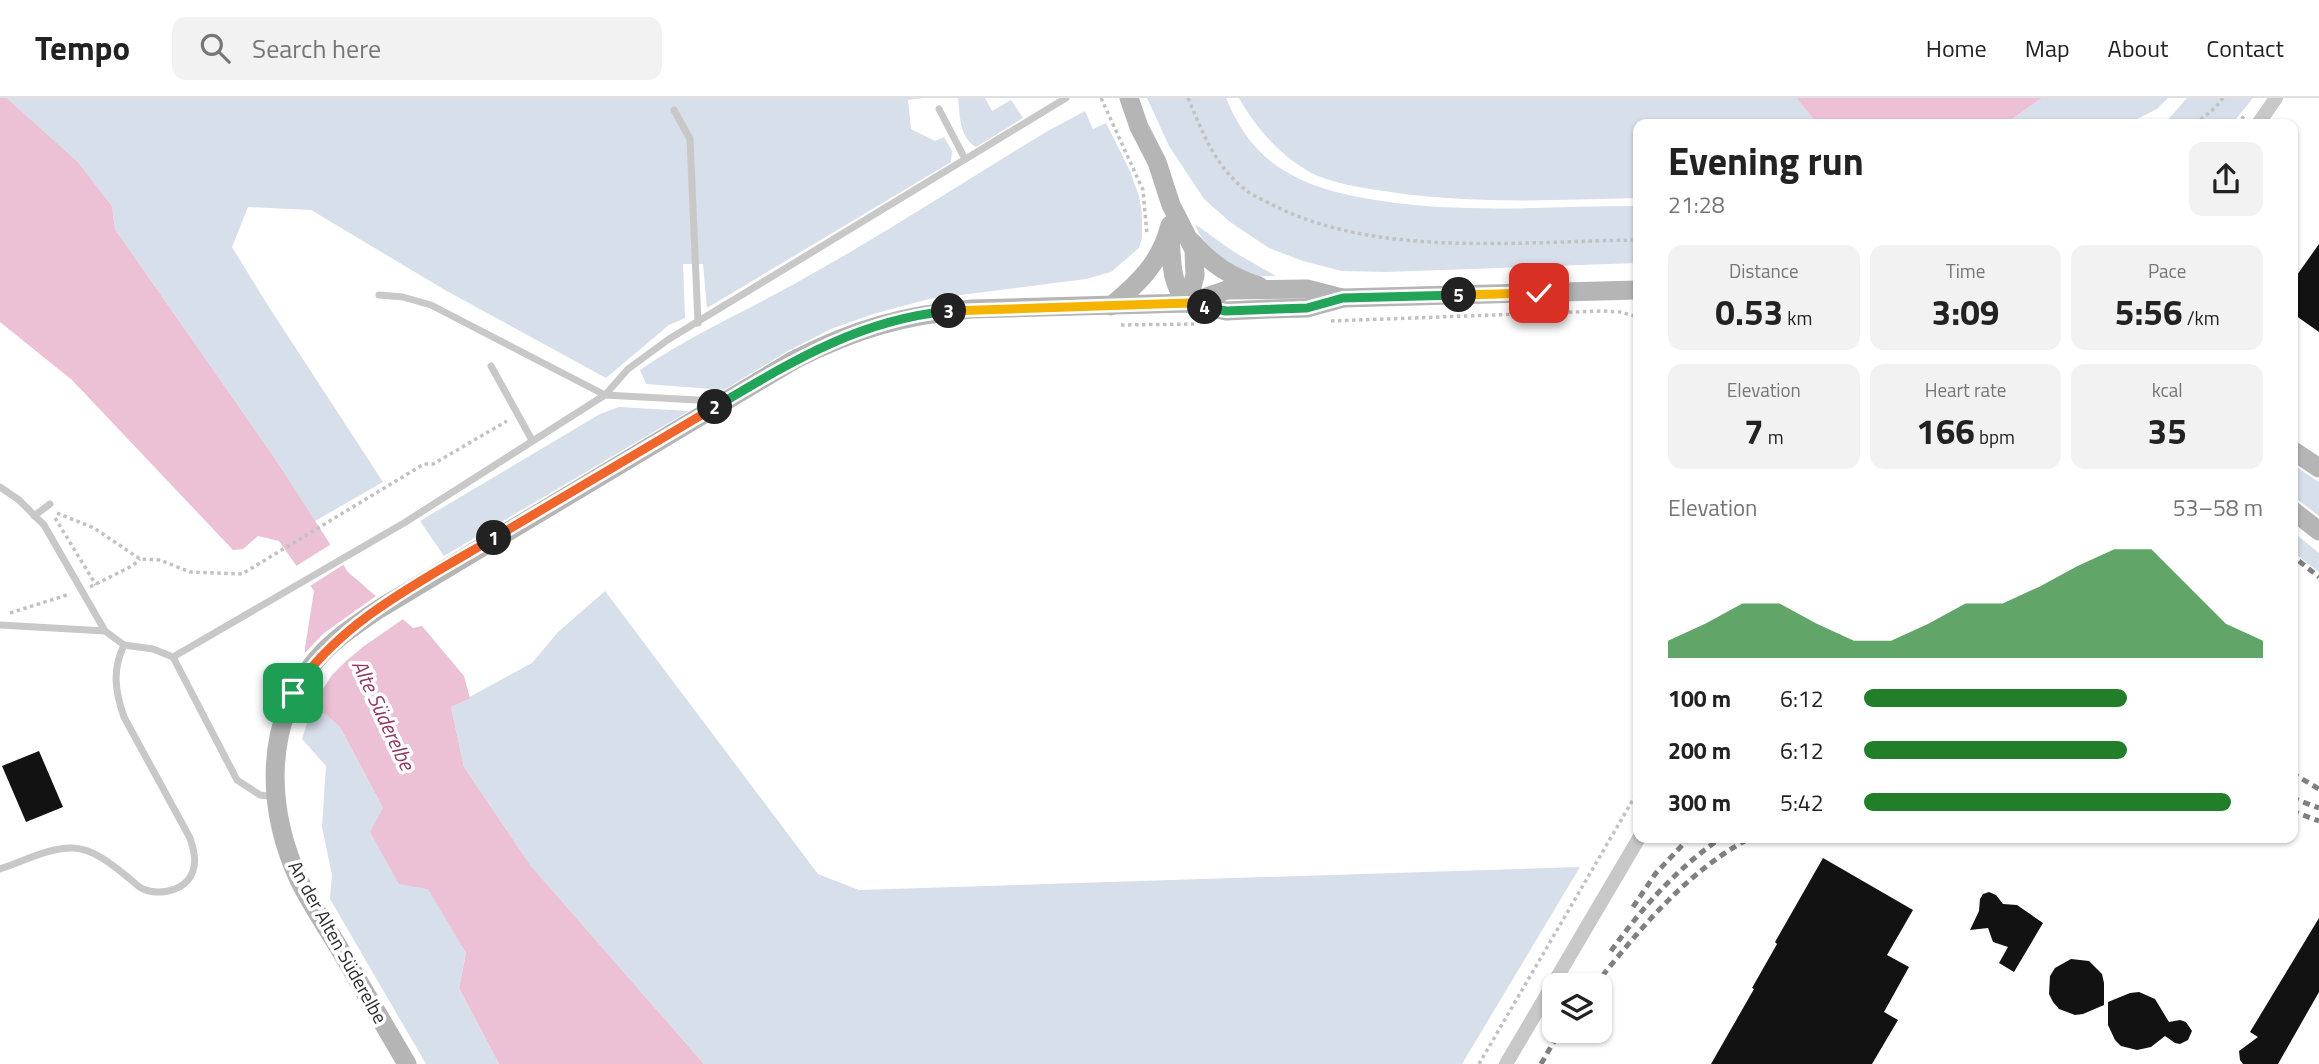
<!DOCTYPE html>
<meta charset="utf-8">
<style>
:root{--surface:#fff;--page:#f2f2f2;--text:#222;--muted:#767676;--line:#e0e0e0;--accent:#217f29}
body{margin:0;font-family:"Titillium Web",sans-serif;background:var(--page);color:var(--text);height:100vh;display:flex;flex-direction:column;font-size:26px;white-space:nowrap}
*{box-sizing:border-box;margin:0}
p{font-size:23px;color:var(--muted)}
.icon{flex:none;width:38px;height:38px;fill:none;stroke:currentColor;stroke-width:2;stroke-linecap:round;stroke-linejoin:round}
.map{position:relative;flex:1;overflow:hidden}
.panel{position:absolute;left:1633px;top:21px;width:665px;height:724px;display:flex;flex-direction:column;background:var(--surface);border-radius:14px;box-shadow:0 2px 5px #0004}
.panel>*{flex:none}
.buttons{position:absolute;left:1542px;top:875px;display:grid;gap:14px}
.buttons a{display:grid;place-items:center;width:70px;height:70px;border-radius:14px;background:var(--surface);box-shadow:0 2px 5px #0004;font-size:35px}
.pin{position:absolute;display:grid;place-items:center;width:60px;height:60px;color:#fff;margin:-30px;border-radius:14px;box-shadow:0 4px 10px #0006}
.km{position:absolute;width:35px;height:35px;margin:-18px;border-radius:50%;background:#222;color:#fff;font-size:19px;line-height:35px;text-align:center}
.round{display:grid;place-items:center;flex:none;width:74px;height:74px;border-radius:14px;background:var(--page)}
.headline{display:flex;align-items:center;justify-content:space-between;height:119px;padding:0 35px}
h1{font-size:38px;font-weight:700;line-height:52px}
.stats{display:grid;grid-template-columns:repeat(3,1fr);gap:10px;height:119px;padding:7px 35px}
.stats div{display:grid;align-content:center;border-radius:14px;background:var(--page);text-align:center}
.stats b{font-size:35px;font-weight:700}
.stats small{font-size:19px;font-weight:400}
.stats p{font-size:19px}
.chart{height:196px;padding:14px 35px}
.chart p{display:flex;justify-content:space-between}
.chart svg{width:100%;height:126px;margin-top:7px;fill:var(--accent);opacity:.7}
ul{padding:0 35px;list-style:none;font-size:23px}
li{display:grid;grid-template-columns:112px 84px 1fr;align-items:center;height:52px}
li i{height:18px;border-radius:9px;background:var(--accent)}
header{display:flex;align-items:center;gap:42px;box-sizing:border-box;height:98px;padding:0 35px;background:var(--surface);border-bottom:2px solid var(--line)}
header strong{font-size:33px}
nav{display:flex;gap:38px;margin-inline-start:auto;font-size:24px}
.search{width:490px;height:63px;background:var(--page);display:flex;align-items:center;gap:18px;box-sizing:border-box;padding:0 24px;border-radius:14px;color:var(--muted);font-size:26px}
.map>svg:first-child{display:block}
</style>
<header>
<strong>Tempo</strong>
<div class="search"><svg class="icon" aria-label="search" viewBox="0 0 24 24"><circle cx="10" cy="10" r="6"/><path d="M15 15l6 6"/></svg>Search here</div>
<nav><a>Home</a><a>Map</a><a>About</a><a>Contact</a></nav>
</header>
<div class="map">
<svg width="2319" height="966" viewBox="0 0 2319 966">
<rect width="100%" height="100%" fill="#fff"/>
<!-- green -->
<g fill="#d7dfeb">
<polygon points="7,0 923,0 908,2 911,31 935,43 944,39 952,53 951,64 707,210 703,166 683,166 685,220 669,227 606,280 445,192 311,112 248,109 232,149 267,206 383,384 315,423 276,362 115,131 112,108 78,64"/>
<path d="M 958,0 L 985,0 L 992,13 L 1011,2 L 1023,20 L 976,49 C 959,39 960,17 958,0 Z"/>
<path d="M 1147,0 L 1226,0 C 1238,30 1257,57 1285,73 C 1314,91 1349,98 1382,103 C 1467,116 1552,108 1638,108 L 1638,165 L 1386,174 L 1342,173 L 1303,163 L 1269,150 L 1230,124 L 1204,101 L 1169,48 Z"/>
<path d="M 1239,0 L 1796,0 L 1818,26 L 1638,26 L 1638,100 C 1557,102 1477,106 1397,95 C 1371,91 1343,88 1318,78 C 1285,63 1256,31 1239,0 Z"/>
<polygon points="2042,0 2168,0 2157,11 2127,26 2005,26"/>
<polygon points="2187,0 2253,0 2232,26 2164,26"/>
<path d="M 1085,13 L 1093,31 L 1106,25 L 1130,73 L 1139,98 L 1142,116 L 1142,140 L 1139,150 L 1111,174 L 1086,181 L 929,201 L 873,216 L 831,231 L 786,254 L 724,292 L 646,286 L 640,272 C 692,236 749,212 803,181 C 886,135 965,83 1046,34 Z"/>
<path d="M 1195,126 L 1234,154 L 1276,178 C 1268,178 1260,179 1253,177 C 1231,173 1202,148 1195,126 Z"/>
<polygon points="619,309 689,313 444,458 420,423 600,316"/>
<polygon points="2292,366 2319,384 2319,418 2293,398"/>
<polygon points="2293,434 2319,455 2319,474 2293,454"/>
<polygon points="605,493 818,776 859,792 1580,769 1462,966 704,966 531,768 464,669 451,609 532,565 558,534"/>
<polygon points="315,611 325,616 340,629 383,710 466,855 459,890 499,966 426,966 330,801 332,777 322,729 326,668 302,641 309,619"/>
</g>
<!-- water -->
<g fill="#ecc1d5">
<polygon points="0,0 7,0 78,64 112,108 115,131 276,362 348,474 413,530 422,528 464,578 470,600 451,609 464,669 531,768 704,966 499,966 459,890 466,855 428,791 399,786 370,734 383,710 340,629 325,616 303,609 305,550 314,493 279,443 258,438 243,451 233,452 72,282 0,224"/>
<polygon points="1796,0 2042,0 2005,26 1818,26"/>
</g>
<!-- pier -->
<g fill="#fff">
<polygon points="333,445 346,465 307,490 293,470"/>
<polygon points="379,496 406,519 364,548 345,564 332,577 308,614 302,612 300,609 301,559 324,535"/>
</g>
<!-- building -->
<g fill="#121212">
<polygon points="2319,146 2319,234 2292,215 2292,184"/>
<polygon points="39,653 63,709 26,724 2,668"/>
<polygon points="1823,760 1913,812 1887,857 1909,869 1884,914 1898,922 1872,966 1711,966 1754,891 1752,890 1777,846 1775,844"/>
<polygon points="1989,794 1996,797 2003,806 2017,807 2043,825 2014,874 1999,865 2008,849 1993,844 1988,830 1970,832 1979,813 1980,801 1983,796"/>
<polygon points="2319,820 2319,894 2278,966 2243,966 2240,962 2239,953 2258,939 2250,934"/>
<polygon points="2071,861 2089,863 2102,876 2104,885 2104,907 2083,916 2075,917 2059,911 2053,904 2049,896 2050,878 2055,870"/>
<polygon points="2139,894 2155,901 2169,924 2180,922 2186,924 2192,933 2188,942 2180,946 2175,945 2165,938 2151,949 2137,952 2121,948 2115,942 2108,927 2108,904 2130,895"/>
</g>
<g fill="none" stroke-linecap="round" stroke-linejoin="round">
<!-- path -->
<g stroke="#c2c2c2" stroke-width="3.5" stroke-dasharray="3.5 3.5" stroke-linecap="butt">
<polyline points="1101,0 1143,92 1147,137"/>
<path d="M 1188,0 C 1203,35 1215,69 1247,93 C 1254,98 1263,102 1271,106 C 1376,161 1522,143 1638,142"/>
<polyline points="2195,26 2215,10 2223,0"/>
<polyline points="2237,26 2244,18"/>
<polyline points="1331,223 1602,213 1620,214 1638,219"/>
<polyline points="1121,227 1194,226"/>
<polyline points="57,415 94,430 140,461 160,462 190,474 242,476 424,366 433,366 507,323"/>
<polyline points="55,420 96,487"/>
<polyline points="90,489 132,468 140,461"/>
<polyline points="10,515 70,496"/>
<polyline points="1479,966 1638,693"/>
</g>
<!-- lane -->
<g stroke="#c8c8c8" stroke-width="7">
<polyline points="939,11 965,61"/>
<polyline points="674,12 690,41 698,225"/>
<polyline points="379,197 403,199 431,207 605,297 716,303"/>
<polyline points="491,268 532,342"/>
<polyline points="0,389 19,402 44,427 105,533"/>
<polyline points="34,418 50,406"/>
<polyline points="0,527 105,533 124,547 153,551 173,559 237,682 260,697 274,699"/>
<polyline points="173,559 404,425 605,297 628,271 669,241 1066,0"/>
<path d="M 0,771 C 22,764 50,749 73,750 C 95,751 114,768 130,781 C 134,784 138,789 143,791 C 157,797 178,794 188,782 C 198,769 195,755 190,740 L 124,619 C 115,593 112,572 124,547"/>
</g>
<!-- street -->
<g stroke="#c8c8c8" stroke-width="14">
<polyline points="2258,26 2276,0"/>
<polyline points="1506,966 1639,740"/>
</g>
<!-- secondary -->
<g stroke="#b5b5b5" stroke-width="19">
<polyline points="1129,0 1139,29 1157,64 1171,107 1194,152 1195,177 1188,205"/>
<path d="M 1170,138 C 1172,163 1170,186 1188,205"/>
<path d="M 1192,144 C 1211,166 1231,179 1259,188"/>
<polyline points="1189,205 1227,192 1307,191 1342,200"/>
<path d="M 1111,208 C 1139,185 1161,164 1170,127"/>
<polyline points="2292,352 2319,370"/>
<polyline points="2292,412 2319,433"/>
<path d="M 407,966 C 385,929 364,892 342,855 C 328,831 311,807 299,782 C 266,710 263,624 317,561 C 334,541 357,526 379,511 L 794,262 C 855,231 904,217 972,211 L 1188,205 L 1226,213 L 1268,211 L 1307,210 L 1343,200 L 1638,192"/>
</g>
<!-- rail -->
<g stroke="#808080" stroke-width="5" stroke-dasharray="7 5" stroke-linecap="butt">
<polyline points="2299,463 2319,479"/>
<polyline points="2292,675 2319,691"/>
<polyline points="2292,700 2319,710"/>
<polyline points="2292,713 2319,723"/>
<polyline points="1633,809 1656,775 1689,740"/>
<path d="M 1611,853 C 1642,810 1676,771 1721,740"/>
<path d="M 1595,887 C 1639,832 1686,774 1750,740"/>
<polyline points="1541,966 1560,933"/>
</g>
</g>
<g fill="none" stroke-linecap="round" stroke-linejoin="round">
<defs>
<path id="split-1" d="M 293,595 C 338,524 423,482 494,440"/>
<polyline id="split-2" points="494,440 715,309"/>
<path id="split-3" d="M 715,309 C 791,264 858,222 949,213"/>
<polyline id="split-4" points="949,213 1188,205 1205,209"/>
<polyline id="split-5" points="1205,209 1226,213 1307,210 1343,200 1459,197"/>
<polyline id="split-6" points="1459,197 1539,195"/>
</defs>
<!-- split-1 casing -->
<use href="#split-1" stroke="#fff" stroke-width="14"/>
<!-- split-2 casing -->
<use href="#split-2" stroke="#fff" stroke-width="14"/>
<!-- split-3 casing -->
<use href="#split-3" stroke="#fff" stroke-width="14"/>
<!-- split-4 casing -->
<use href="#split-4" stroke="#fff" stroke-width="14"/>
<!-- split-5 casing -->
<use href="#split-5" stroke="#fff" stroke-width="14"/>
<!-- split-6 casing -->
<use href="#split-6" stroke="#fff" stroke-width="14"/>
<!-- split-1 -->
<use href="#split-1" stroke="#f0652b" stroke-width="9"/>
<!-- split-2 -->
<use href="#split-2" stroke="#f0652b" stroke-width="9"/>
<!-- split-3 -->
<use href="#split-3" stroke="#22a559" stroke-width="9"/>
<!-- split-4 -->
<use href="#split-4" stroke="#f5b400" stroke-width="9"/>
<!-- split-5 -->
<use href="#split-5" stroke="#22a559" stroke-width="9"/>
<!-- split-6 -->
<use href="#split-6" stroke="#f5b400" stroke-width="9"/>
</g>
<g text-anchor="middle" stroke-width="7" stroke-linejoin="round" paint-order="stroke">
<!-- street labels -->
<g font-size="19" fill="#2b2b2b" stroke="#fff">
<text transform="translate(338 844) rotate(61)" y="7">An der Alten Süderelbe</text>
</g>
<!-- water labels -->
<g font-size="21" font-style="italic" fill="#92355f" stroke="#fff">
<text transform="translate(383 617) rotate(65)" y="7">Alte Süderelbe</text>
</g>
</g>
</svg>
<div class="buttons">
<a><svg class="icon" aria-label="layers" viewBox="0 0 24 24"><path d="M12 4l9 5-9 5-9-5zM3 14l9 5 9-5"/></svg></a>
</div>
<div class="pin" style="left:293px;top:595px;background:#1e9e55"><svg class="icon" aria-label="arrive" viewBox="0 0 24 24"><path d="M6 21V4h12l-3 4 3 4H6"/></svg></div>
<div class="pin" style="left:1539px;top:195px;background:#d93025"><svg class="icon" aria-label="check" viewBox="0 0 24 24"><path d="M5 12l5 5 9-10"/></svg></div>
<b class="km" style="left:494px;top:440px">1</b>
<b class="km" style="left:715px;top:309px">2</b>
<b class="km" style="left:949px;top:213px">3</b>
<b class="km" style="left:1205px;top:209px">4</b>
<b class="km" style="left:1459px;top:197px">5</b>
<section class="panel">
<div class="headline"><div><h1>Evening run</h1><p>21:28</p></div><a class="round"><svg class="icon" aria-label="share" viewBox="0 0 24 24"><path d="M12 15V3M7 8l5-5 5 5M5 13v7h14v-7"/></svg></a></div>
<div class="stats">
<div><p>Distance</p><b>0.53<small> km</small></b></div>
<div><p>Time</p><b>3:09</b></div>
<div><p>Pace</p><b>5:56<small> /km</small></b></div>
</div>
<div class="stats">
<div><p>Elevation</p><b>7<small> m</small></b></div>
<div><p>Heart rate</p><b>166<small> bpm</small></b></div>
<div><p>kcal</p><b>35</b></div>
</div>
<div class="chart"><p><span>Elevation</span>53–58 m</p>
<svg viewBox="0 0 160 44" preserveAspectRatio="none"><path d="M0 44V38L10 32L20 25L30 25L40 32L50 38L60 38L70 32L80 25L90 25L100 19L110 12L120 6L130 6L140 19L150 32L160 38V44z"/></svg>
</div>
<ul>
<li><b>100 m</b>6:12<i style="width:66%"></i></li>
<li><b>200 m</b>6:12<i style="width:66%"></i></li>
<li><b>300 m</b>5:42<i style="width:92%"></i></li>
</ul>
</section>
</div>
